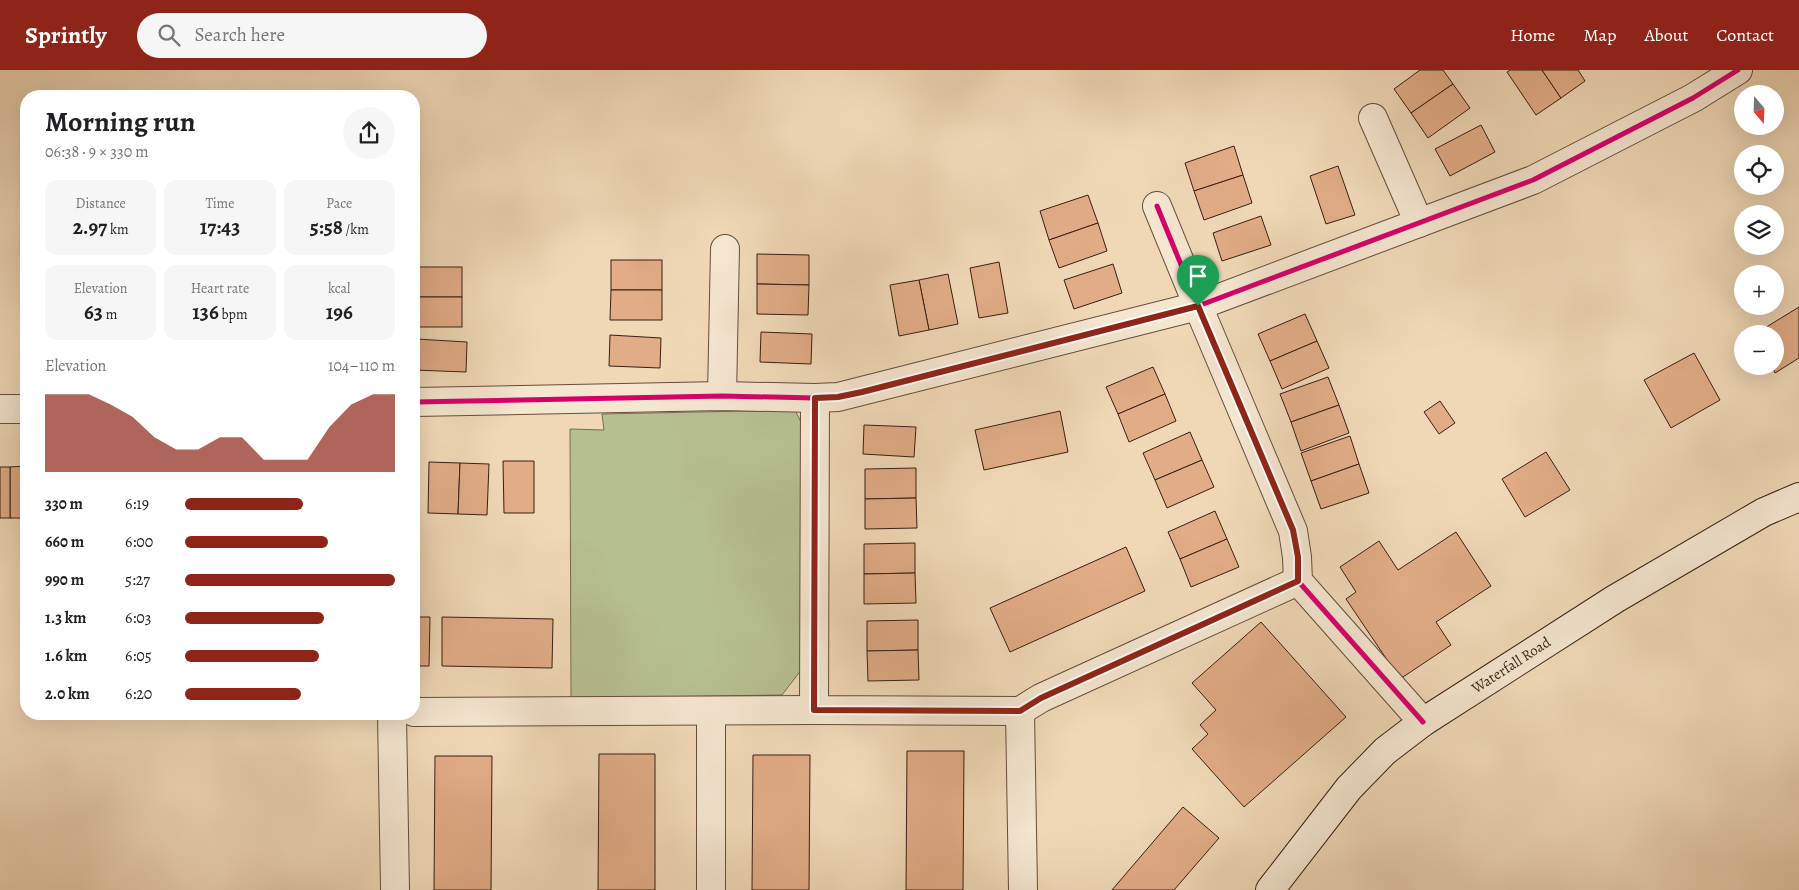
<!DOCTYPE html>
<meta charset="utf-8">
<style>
:root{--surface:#fff;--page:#f6f6f6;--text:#202124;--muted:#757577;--accent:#8f2418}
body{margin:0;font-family:Alegreya,serif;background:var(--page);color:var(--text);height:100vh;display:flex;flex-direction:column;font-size:19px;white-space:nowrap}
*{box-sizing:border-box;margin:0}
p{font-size:16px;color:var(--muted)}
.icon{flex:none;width:28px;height:28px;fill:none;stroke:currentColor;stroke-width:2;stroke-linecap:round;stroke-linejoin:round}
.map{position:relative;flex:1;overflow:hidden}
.side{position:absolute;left:20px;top:20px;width:400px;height:630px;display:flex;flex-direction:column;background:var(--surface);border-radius:20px;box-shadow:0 5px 20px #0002}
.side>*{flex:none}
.needle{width:32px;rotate:161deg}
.tools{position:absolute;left:1734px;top:15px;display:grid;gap:10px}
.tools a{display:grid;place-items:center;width:50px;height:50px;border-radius:50%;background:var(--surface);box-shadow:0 5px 20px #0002;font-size:25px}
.pin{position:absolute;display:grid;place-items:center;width:42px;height:42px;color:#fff;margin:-51px -21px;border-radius:50% 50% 50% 0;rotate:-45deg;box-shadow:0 0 5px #0007}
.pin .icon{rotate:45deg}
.round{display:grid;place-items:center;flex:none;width:52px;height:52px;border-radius:26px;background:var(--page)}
.overview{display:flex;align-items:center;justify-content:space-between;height:85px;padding:0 25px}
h1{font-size:28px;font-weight:700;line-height:38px}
.figures{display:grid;grid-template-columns:repeat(3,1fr);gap:8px;height:85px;padding:5px 25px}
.figures div{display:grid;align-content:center;border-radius:12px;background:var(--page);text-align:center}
.figures b{font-size:21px;font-weight:700}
.figures small{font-size:14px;font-weight:400}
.figures p{font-size:14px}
.chart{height:140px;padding:10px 25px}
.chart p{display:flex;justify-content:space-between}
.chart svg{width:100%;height:90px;margin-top:5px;fill:var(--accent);opacity:.7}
ul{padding:0 25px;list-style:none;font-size:16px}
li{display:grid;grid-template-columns:80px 60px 1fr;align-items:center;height:38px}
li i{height:12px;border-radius:6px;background:var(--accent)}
header{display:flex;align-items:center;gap:30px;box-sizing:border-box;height:70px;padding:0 25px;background:var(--accent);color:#fff}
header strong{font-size:24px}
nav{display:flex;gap:28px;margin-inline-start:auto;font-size:18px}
.search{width:350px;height:45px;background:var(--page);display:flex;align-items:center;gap:12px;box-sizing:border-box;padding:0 18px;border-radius:28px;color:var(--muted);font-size:19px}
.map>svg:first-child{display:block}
</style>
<header>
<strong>Sprintly</strong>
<div class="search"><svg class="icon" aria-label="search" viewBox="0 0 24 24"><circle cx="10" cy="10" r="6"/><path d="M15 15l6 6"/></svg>Search here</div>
<nav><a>Home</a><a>Map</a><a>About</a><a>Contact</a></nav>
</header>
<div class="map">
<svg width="1799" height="820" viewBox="0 0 1799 820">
<rect width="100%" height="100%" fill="#f0d8b7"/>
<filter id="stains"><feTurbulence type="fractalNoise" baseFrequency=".004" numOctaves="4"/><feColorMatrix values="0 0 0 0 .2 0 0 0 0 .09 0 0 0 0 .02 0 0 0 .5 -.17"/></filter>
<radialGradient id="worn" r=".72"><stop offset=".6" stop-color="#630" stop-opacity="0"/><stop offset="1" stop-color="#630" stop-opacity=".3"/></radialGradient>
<!-- green -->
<polygon fill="#b6bf90" stroke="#786e52" points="795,340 801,352 802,599 782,625 571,628 570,359 604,360 602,344"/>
<!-- building -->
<g fill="#e1ac86" stroke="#391e13">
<polygon points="1420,0 1443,0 1453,14 1411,43 1394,19"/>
<polygon points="1510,0 1542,0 1561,28 1536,45 1507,2"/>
<polygon points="1542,0 1578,0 1585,11 1561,28"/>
<polygon points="1453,14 1470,38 1428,68 1411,43"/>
<polygon points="1481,55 1495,82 1450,106 1435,79"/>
<polygon points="1234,76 1243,105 1194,121 1185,93"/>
<polygon points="1338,96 1355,145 1326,154 1310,106"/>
<polygon points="1243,105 1252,133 1204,150 1194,121"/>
<polygon points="1088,125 1098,153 1049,170 1040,141"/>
<polygon points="1261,146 1271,175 1222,191 1213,163"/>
<polygon points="1098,153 1107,181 1059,198 1049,170"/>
<polygon points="757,184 809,185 809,215 757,214"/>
<rect x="611" y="190" width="51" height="30"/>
<polygon points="999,192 1008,243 979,248 970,198"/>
<polygon points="1113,194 1122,223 1074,239 1064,210"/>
<rect x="414" y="197" width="48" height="30"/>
<polygon points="948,204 958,254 929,260 919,210"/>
<polygon points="919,210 929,260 899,266 890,215"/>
<polygon points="757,214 809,215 808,245 757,244"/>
<polygon points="611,220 662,220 662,250 610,250"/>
<rect x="414" y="227" width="48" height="30"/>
<polygon points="1799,237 1799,288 1775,303 1772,296 1775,296 1775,264 1755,264"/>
<polygon points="1305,244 1317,271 1270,291 1258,264"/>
<polygon points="761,262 812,264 811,294 760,292"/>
<polygon points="610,265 661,268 660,298 609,296"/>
<polygon points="416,269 467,272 466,302 414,300"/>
<polygon points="1317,271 1329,298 1282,319 1270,291"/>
<polygon points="1694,283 1720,330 1671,358 1644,310"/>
<polygon points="1153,297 1165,324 1118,344 1106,317"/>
<polygon points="1328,307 1339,335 1291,352 1280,324"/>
<polygon points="1165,324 1176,351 1129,372 1118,344"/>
<polygon points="1440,331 1455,353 1439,364 1424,342"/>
<polygon points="1339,335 1349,363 1301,381 1291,352"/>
<polygon points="1060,341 1068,382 984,400 975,360"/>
<polygon points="864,355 916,357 914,387 863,384"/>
<polygon points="1190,362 1202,390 1155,410 1143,383"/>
<polygon points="1350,366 1359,394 1311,411 1301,383"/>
<polygon points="1546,382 1570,420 1525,447 1502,409"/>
<polygon points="1202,390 1214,417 1167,438 1155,410"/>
<polygon points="503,391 534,391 534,443 504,443"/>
<polygon points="429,392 460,393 458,444 428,443"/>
<polygon points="460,393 489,394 487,445 458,444"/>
<polygon points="1359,394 1369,423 1321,439 1311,411"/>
<polygon points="26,396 26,448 10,448 10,397"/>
<rect x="0" y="397" width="10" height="51"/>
<polygon points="916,398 916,428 865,429 865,399"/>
<polygon points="916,428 917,458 865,459 865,429"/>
<polygon points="1215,441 1227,469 1180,489 1168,462"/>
<polygon points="1456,462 1491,516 1436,552 1451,575 1400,609 1346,529 1356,522 1340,497 1379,471 1398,500"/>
<polygon points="1227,469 1239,497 1191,517 1180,489"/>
<polygon points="915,473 915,503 864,504 864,474"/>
<polygon points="1126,477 1145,521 1010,582 990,538"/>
<polygon points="915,503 916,533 864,534 864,504"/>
<polygon points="414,547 430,547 429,596 414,596"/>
<polygon points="442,547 553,549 552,598 442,596"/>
<polygon points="918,550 918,580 867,581 867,551"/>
<polygon points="1261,552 1346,647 1244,737 1192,679 1208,664 1200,655 1216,640 1192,613"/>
<polygon points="918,580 919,610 868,611 867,581"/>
<polygon points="907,681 964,681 963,820 906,820"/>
<polygon points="599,684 655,684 655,820 598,820"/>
<polygon points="753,685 810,685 809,820 752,820"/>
<polygon points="435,686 492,686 491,820 434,820"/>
<polygon points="1183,737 1219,768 1174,820 1112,820"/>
</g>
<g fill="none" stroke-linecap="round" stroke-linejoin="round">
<defs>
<g id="street">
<polyline points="1373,48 1419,153"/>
<polyline points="722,326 725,179"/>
<polyline points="815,328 814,640 1020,641 1041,628 1298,511"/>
<polyline points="414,332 722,326 815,328 838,327 1198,236 1157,136"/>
<polyline points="0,339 26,339"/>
<polyline points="1020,641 1023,820"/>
<polyline points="414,642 814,640"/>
<polyline points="392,644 395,820"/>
<polyline points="1423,652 1298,511 1297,487 1293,461 1198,236 1533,110 1693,28 1738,0"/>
<polyline points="711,820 711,641"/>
</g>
<polyline id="secondary" points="1270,820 1349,718 1385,681 1423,652 1615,529 1764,442 1799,427"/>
</defs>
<!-- street casing -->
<use href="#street" stroke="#674c3c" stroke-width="30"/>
<!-- secondary casing -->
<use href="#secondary" stroke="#391e13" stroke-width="30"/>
<!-- street -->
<use href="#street" stroke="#f5e6d0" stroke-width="28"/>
<!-- secondary -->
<use href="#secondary" stroke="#f5e6d0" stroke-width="28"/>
<defs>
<g id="cycleway">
<polyline points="414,332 722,326 815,328 838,327 1198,236 1157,136"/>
<polyline points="1423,652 1298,511 1297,487 1293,461 1198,236 1533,110 1693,28 1738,0"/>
</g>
</defs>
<!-- cycleway casing -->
<use href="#cycleway" stroke="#f5e6d0" stroke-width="8"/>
<!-- cycleway -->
<use href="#cycleway" stroke="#d6006c" stroke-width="5"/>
</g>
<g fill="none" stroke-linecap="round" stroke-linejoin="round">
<defs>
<polygon id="route" points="1198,236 1293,460 1298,487 1298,511 1041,628 1020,641 814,640 815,328 838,327 862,322"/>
</defs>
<!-- route casing -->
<use href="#route" stroke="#fff" stroke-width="10"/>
<!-- route -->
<use href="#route" stroke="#8f2418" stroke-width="6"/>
</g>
<g text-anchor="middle" stroke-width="4.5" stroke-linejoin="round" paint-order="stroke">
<!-- street labels -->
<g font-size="15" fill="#391e13" stroke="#f5e6d0">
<text transform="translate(1511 595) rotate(-33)" y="5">Waterfall Road</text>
</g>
</g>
<rect width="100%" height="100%" filter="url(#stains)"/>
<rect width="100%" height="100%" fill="url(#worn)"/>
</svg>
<div class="tools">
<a><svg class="needle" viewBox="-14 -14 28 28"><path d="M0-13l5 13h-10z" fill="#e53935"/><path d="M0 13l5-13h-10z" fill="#757577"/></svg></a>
<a><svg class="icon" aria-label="locate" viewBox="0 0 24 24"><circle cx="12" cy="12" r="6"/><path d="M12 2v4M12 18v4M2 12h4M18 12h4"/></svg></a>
<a><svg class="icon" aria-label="layers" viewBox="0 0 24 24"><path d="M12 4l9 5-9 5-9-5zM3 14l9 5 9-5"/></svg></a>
<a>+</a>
<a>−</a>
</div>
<div class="pin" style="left:1198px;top:236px;background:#1e9e55"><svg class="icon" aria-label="arrive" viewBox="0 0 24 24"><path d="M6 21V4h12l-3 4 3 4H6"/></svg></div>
<section class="side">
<div class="overview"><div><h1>Morning run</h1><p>06:38 · 9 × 330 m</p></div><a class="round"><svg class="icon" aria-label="share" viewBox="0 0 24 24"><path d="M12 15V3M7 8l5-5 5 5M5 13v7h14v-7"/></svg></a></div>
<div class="figures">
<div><p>Distance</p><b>2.97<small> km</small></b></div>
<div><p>Time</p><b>17:43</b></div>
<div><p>Pace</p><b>5:58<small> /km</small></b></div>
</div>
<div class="figures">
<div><p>Elevation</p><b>63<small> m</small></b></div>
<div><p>Heart rate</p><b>136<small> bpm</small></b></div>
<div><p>kcal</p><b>196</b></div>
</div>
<div class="chart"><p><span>Elevation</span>104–110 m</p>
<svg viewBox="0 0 160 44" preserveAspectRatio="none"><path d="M0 44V6L10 6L20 6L30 11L40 17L50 27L60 33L70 33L80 27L90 27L100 38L110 38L120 38L130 22L140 11L150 6L160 6V44z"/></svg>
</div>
<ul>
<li><b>330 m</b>6:19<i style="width:56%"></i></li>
<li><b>660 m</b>6:00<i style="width:68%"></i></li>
<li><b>990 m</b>5:27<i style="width:100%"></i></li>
<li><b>1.3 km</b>6:03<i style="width:66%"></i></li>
<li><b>1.6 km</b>6:05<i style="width:64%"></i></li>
<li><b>2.0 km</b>6:20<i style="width:55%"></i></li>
</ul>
</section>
</div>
